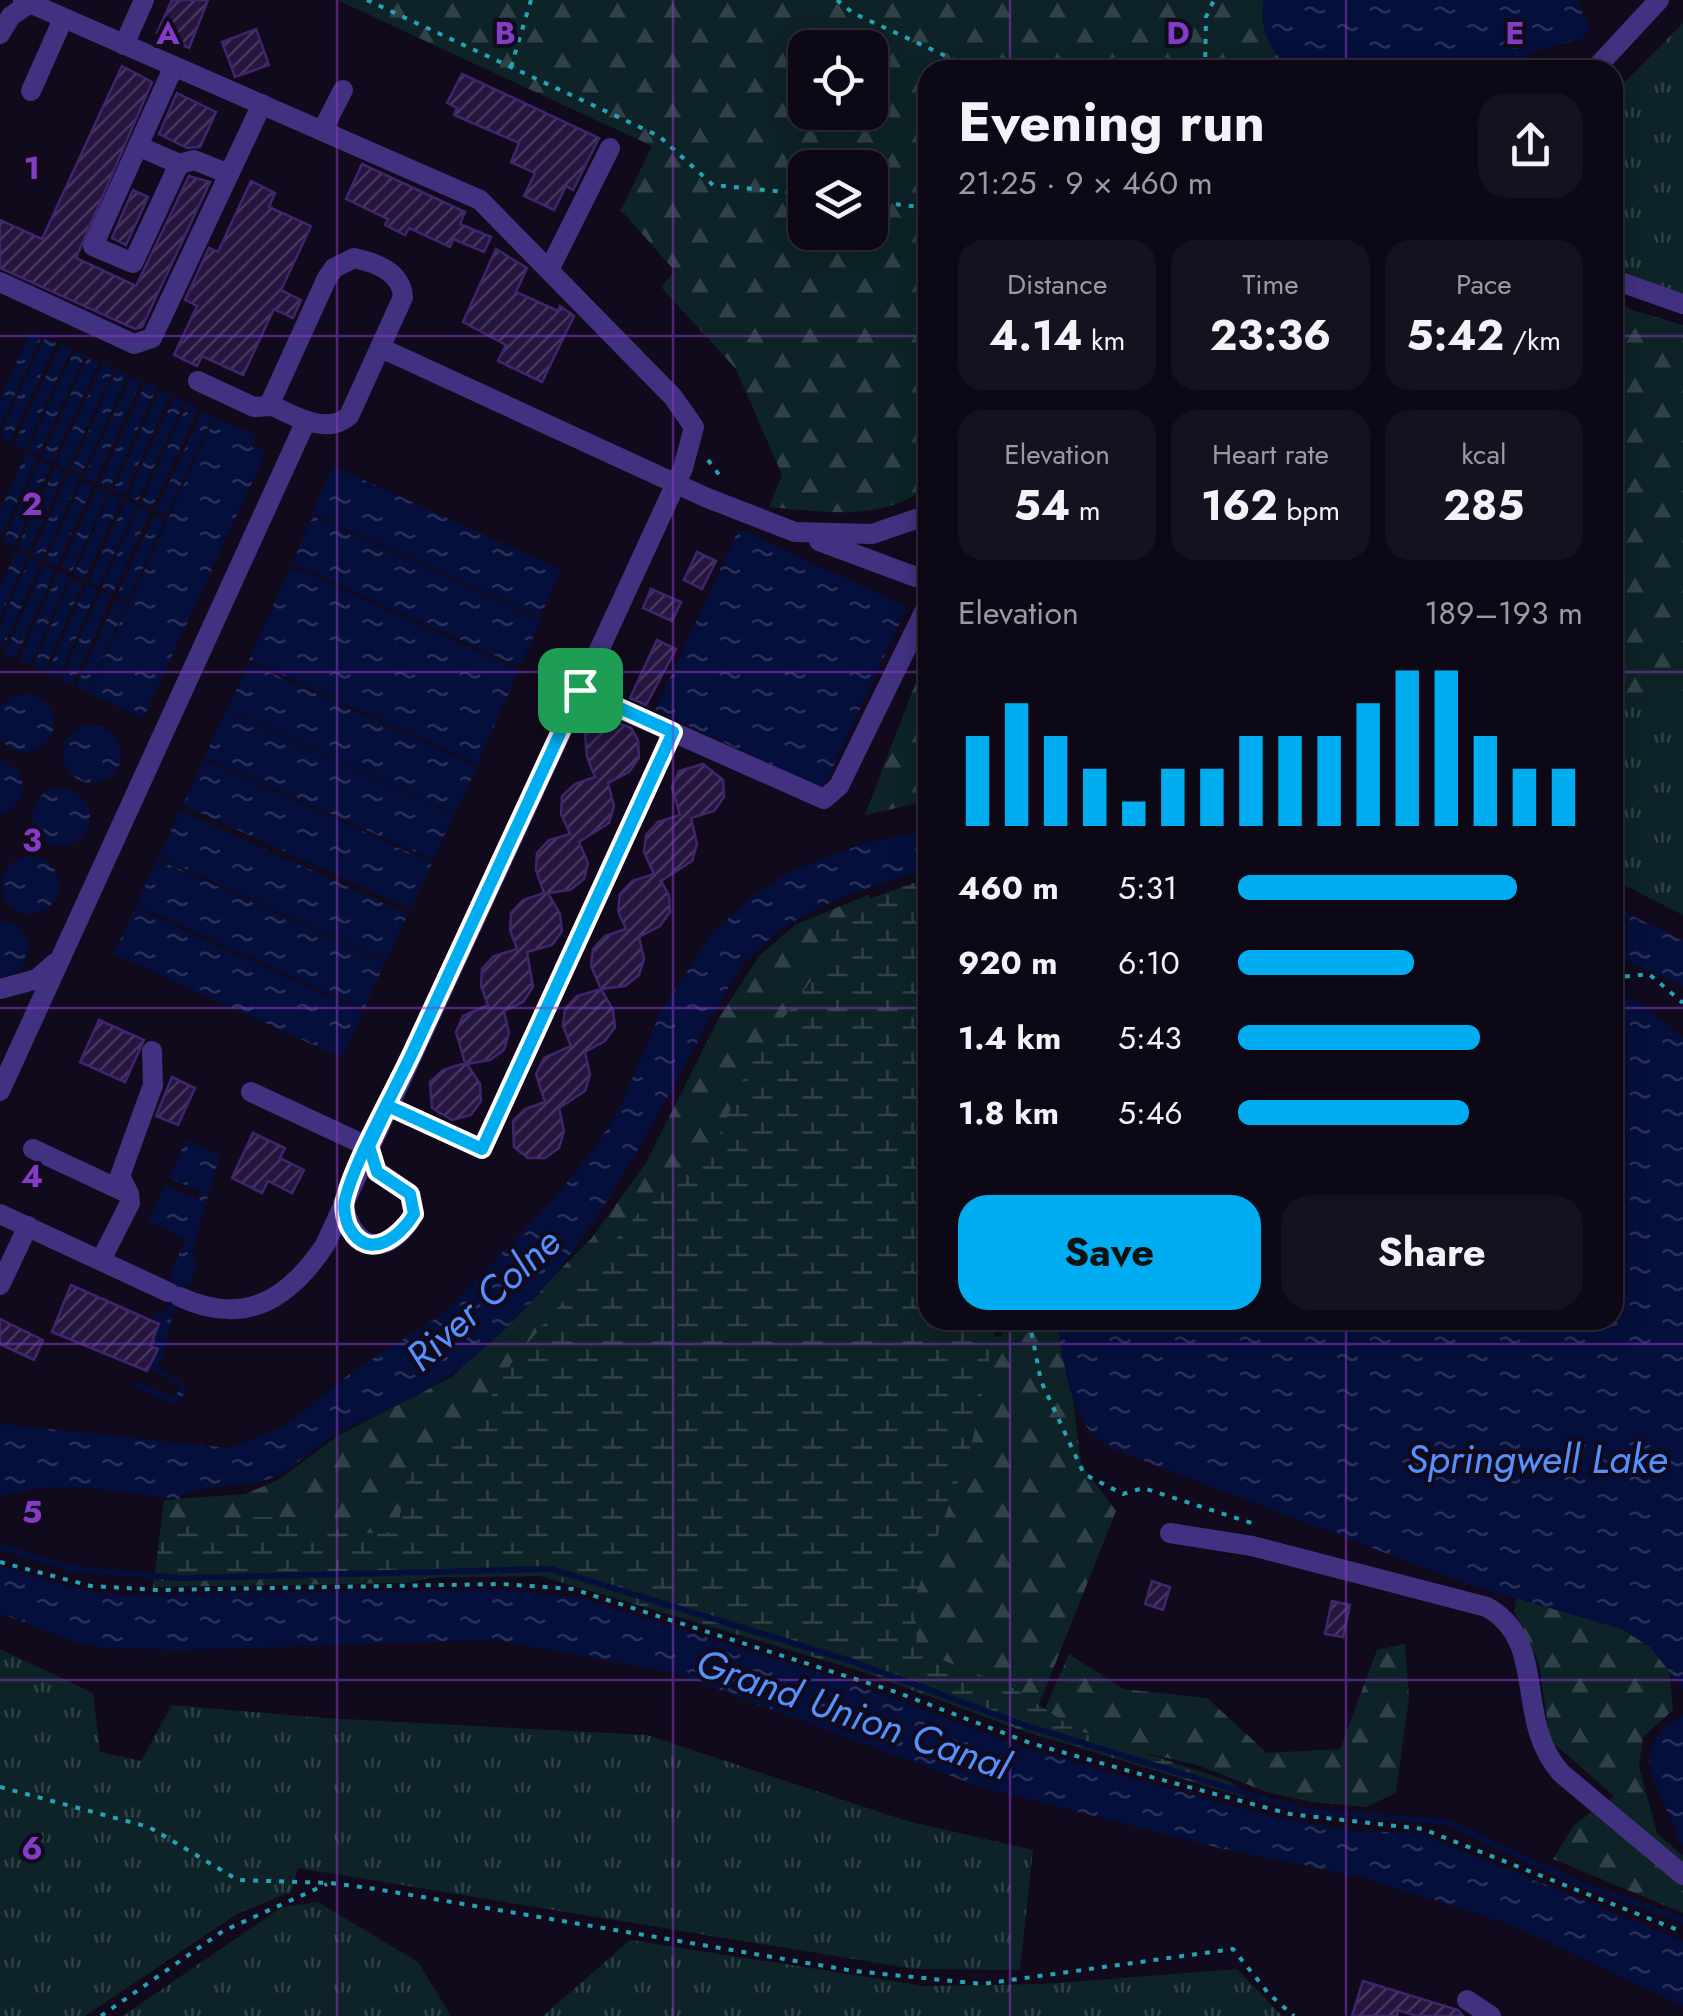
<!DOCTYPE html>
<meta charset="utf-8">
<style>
:root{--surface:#0d0816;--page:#16111f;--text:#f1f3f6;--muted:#9a9aa1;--line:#2d2935;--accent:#00adf1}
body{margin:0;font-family:Jost,sans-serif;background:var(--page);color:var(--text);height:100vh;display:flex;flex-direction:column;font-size:38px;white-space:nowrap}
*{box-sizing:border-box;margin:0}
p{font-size:32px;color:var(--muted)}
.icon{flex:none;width:55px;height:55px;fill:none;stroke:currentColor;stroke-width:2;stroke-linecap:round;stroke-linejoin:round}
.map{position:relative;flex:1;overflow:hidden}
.details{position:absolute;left:918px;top:60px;width:705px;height:1270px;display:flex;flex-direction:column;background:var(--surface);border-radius:30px;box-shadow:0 5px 25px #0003,0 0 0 2px var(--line)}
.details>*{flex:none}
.controls{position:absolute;left:788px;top:30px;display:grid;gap:20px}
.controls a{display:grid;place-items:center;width:100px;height:100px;border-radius:20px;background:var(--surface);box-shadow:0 5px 25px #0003,0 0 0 2px var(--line);font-size:50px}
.pin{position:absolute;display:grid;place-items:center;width:85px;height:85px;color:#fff;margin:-42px;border-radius:20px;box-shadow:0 5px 15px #0006}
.round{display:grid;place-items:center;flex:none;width:105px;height:105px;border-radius:30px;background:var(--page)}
.head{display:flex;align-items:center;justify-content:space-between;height:170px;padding:0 40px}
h1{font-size:55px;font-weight:700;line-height:75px}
.metrics{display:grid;grid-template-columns:repeat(3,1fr);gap:15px;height:170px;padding:10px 40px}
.metrics div{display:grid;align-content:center;border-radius:25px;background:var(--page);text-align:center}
.metrics b{font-size:42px;font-weight:700}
.metrics small{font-size:28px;font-weight:400}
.metrics p{font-size:28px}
.chart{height:280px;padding:20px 40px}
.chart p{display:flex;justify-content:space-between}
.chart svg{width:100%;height:180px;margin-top:10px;stroke:var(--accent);stroke-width:6}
.cta{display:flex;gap:20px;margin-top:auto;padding:20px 40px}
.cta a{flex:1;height:115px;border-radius:30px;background:var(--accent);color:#111;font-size:40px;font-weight:700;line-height:115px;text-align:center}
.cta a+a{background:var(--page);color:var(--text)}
ul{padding:0 40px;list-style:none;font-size:32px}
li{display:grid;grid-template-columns:160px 120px 1fr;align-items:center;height:75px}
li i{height:25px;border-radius:12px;background:var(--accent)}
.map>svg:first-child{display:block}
</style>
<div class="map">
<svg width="1683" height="2016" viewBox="0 0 1683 2016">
<defs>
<pattern id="grass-tufts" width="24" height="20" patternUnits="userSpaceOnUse" patternTransform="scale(2.5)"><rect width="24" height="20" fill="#0d2327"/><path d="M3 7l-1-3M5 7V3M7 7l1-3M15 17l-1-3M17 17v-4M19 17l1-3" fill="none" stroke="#304147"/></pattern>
<pattern id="forest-firs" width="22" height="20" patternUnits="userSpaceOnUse" patternTransform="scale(2.5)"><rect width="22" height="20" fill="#0d2327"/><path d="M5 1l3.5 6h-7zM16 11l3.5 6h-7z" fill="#304147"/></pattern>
<pattern id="wetland-marsh" width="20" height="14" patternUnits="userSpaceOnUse" patternTransform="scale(2.5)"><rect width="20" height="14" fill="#0d2327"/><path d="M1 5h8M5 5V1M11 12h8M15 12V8" fill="none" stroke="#304147"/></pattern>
<pattern id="water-ripples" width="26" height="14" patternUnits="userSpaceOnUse" patternTransform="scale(2.5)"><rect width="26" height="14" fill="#050f3b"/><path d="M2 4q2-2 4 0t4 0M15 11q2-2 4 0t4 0" fill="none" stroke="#293058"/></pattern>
<pattern id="building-hatch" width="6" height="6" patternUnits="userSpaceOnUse" patternTransform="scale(2.5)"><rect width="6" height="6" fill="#25153f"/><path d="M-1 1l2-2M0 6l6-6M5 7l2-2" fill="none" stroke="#44365c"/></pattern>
</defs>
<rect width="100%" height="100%" fill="#110a1d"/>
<!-- grass -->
<g fill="url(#grass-tufts)">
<polygon points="1683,23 1683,300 1613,276 1612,95"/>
<polygon points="1683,691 1683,915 1612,879 1613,700"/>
<polygon points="0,1649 93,1693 100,1752 141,1761 172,1705 324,1718 647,1735 907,1821 1033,1850 1020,1970 914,1969 298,1868 291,1892 237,1914 85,2016 0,2016"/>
<polygon points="318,1902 418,1962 451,2016 123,2016 282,1907"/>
<polygon points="630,1940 925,1986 1046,1984 1237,1969 1282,2016 543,2016"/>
</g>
<!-- forest -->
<g fill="url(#forest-firs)" fill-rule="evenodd">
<path d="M 337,0 L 1264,0 C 1259,25 1273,54 1291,70 L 928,70 L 927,487 C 882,522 823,512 769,507 L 782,475 L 736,369 L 661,287 L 675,271 L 621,210 L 652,146 ZM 805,48 L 870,48 L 870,112 L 805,112 ZM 805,168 L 870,168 L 870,232 L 805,232 Z"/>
<polygon points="1612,299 1632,310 1683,325 1683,691 1613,700"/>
<polygon points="927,653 927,801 865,815"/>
<polygon points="870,894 866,918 441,1576 405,1583 153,1587 164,1500 245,1494 278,1480 341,1434 452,1377 591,1239 646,1163 719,1018 759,956 795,925"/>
<polygon points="1002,1320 1063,1320 1081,1464 1116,1511 1038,1707 876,1654 867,1354 1002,1336"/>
<polygon points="1519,1577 1666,1638 1673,1710 1643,1737 1639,1767 1657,1833 1683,1856 1683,1913 1553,1859 1574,1825 1614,1796 1550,1740 1539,1663 1514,1612"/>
<polygon points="1405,1644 1409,1697 1396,1793 1366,1807 1311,1802 1267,1792 1197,1765 1095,1741 1041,1718 1069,1654 1123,1689 1207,1698 1267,1753 1340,1749 1377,1650"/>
</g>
<!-- wetland -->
<polygon fill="url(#wetland-marsh)" points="927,878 928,1320 994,1320 995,1331 972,1443 915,1597 917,1650 1015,1689 1075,1729 1231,1782 1246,1798 1026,1732 860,1671 540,1576 154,1581 160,1534 203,1522 255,1517 296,1517 352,1534 397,1532 407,1475 470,1430 514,1359 658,1190 721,1132 750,1063 810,982 838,926 866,900"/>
<!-- water -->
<g fill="url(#water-ripples)">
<path d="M 1264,0 L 1577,0 L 1590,29 L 1584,38 L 1533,52 L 1517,70 L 1477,70 L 1458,57 L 1458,70 L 1291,70 C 1270,52 1258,28 1264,0 Z"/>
<polygon points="31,331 42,336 0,426 0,398"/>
<polygon points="45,338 56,343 9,442 0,434"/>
<polygon points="61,344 71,349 25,449 14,444"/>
<polygon points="74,351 85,356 38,455 28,450"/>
<polygon points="88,357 99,362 52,462 42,457"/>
<polygon points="103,364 114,369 67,469 56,464"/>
<polygon points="117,370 128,375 81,475 71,470"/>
<polygon points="131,377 141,382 95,482 84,477"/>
<polygon points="146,383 157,388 110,488 100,483"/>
<polygon points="160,390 170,395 124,495 113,490"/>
<polygon points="174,397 185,401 138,501 128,496"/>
<polygon points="188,403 198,408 152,508 141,503"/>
<polygon points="203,411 213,416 167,515 156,511"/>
<polygon points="215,417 257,436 252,446 266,452 143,718 88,693"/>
<polygon points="26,454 37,460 0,538 0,510"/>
<polygon points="40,461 51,466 14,547 3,541"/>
<polygon points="333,466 561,570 540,617 312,513"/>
<polygon points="55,468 65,473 28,553 17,548"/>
<polygon points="69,474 80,479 42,560 32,555"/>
<polygon points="83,481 93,486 56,566 45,561"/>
<polygon points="98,487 109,492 71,573 61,568"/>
<polygon points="111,494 122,499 84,579 74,574"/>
<polygon points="126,500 137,505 99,586 89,581"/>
<polygon points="139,507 150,512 113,593 102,587"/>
<polygon points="155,515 165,519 128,600 117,595"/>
<polygon points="313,516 541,620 520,667 292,563"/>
<polygon points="739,529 907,607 823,789 655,710"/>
<polygon points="16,552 27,557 0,617 0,587"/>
<polygon points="30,558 41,563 1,652 0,625"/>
<polygon points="44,565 55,570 15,659 4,654"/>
<polygon points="291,566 519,670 477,764 249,660"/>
<polygon points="59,571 70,576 30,665 19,660"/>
<polygon points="72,578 83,583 44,671 33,666"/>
<polygon points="87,584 98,589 58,678 47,673"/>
<polygon points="101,591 112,596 72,685 61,680"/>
<polygon points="116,599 127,604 87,692 76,687"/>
<polygon points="249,663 477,767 455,813 227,709"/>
<circle cx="25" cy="723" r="29"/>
<polygon points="225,710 454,814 433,860 205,757"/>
<circle cx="92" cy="754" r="29"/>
<path d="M 0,758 L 19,771 C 28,790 21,809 0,815 Z"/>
<polygon points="204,759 432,863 411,909 183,805"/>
<circle cx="61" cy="817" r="29"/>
<polygon points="180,811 408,914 387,961 159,857"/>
<path d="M 927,831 L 927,870 C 859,889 786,911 740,968 C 652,1114 580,1299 425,1391 C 397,1408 365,1417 336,1434 C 315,1446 296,1467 274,1477 C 245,1491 204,1480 179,1499 C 122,1493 55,1477 0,1497 L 0,1424 L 229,1448 L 283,1427 L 352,1372 L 444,1313 L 552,1201 L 597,1145 L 619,1110 L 659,1015 L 710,935 L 754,895 L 789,872 L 868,842 Z"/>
<circle cx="30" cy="885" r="29"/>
<polygon points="157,859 385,962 364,1009 136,905"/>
<polygon points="1613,906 1683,941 1683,986 1613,955"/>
<polygon points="135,908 363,1012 342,1058 114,954"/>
<polygon points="0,920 20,927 30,943 22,970 0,978"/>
<path d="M 1613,994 L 1640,1002 L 1683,1038 L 1683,1689 L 1650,1647 L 1621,1629 L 1464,1583 L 1108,1447 C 1067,1421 1066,1365 1056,1320 L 1612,1320 Z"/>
<path d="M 186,1140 L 220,1155 L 192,1250 L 196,1266 L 189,1286 L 185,1285 C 169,1311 170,1340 158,1368 L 186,1386 L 182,1399 L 174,1405 L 132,1386 L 135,1381 L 171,1397 L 180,1391 L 177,1384 L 144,1365 L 157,1350 L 150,1346 L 159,1325 L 152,1321 L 156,1312 L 165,1314 L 171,1291 L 169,1279 L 185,1239 L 148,1221 L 165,1185 L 198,1200 L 202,1193 L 169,1177 Z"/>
<polygon points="0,1566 86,1591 122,1595 498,1589 578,1597 852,1683 1023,1747 1091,1767 1265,1815 1352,1831 1419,1833 1683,1941 1683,2006 1512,1925 1459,1908 1361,1877 1215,1847 978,1786 674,1673 497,1640 181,1650 106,1648 77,1643 0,1613"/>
<path d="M 1683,1715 L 1683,1846 C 1674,1836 1676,1828 1670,1817 C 1650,1772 1631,1746 1683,1715 Z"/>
</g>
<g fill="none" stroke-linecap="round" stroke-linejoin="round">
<!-- stream -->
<polyline stroke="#050f3b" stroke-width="6" points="0,1547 74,1569 179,1578 551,1569 851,1661 1021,1724 1274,1802 1307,1811 1446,1822 1580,1884 1683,1920"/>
</g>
<!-- building -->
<g fill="url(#building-hatch)" stroke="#40256d" stroke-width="2.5">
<polygon points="172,0 208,0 189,48 157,33"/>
<polygon points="256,29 269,65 235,77 222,42"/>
<polygon points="122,66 152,82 76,258 136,286 189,176 210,182 142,327 135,329 0,268 0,220 42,239"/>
<polygon points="462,74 599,138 573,190 566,186 554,210 524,196 535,173 511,162 519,143 454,115 457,108 447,103"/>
<polygon points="177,93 216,112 200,147 187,148 159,134"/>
<polygon points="362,164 465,212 460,224 491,237 484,252 453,239 450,247 409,228 405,235 385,225 388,219 346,199"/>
<polygon points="251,181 275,193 269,207 311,226 281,290 301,300 293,318 274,309 243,375 202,356 197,366 174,355 197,306 185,300 209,248 218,252"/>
<polygon points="133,190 148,197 126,245 112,238"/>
<polygon points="496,249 527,268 516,292 558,311 560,306 574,316 542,382 498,361 506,345 463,322"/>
<polygon points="697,552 716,561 702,589 684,580"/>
<polygon points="651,589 681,602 672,621 643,608"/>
<polygon points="657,640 676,649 646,705 630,698"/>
<polygon points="584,720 599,727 621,724 631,728 638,740 639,758 629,772 608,783 614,806 609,823 579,842 588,863 584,879 570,890 548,893 560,914 562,931 552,945 527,952 533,987 523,1002 504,1011 509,1033 504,1050 490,1060 467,1064 480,1084 481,1101 471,1115 452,1120 432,1108 430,1082 443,1070 465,1063 456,1032 463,1016 488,1005 481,986 482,969 494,956 517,949 510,930 511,913 523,900 544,893 536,870 537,853 549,840 570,834 561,814 562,796 575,784 595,777 587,757"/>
<polygon points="703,764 723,780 724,797 714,811 691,818 697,844 692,861 661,881 669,895 670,912 660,926 639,937 644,959 639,975 625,986 601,989 613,1010 615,1027 605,1041 585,1052 590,1075 585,1091 559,1108 564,1131 559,1148 545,1158 528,1158 514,1147 513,1121 525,1109 545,1102 536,1074 544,1058 571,1046 563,1026 565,1009 577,996 601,989 591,966 593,949 605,936 626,929 618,911 620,894 632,881 654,874 644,852 646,835 658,822 680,815 672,787 679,771"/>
<polygon points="99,1020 144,1040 125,1082 80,1062"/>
<polygon points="172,1077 195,1088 178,1125 156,1116"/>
<polygon points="253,1133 285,1148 280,1158 304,1170 292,1193 268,1181 262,1193 232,1178"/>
<polygon points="71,1285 159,1324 150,1346 158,1349 147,1371 52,1332"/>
<polygon points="0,1319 43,1340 34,1360 0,1344"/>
<polygon points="1152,1581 1170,1587 1163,1610 1145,1604"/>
<polygon points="1332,1601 1350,1605 1343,1637 1325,1634"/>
<polygon points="1363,1981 1458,2010 1463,2016 1416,2016 1398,2010 1397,2016 1352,2016"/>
</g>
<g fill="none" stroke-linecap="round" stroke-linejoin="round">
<!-- path -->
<g stroke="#24a4b5" stroke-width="4" stroke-dasharray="5 8" stroke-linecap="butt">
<polyline points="367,0 659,136 713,185 805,194"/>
<polyline points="837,0 853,13 976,70"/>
<polyline points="511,67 531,0"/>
<polyline points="1205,70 1206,17 1214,0"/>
<polyline points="870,201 928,208"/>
<polyline points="708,460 723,480"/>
<polyline points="1612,978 1649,974 1683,1003"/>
<polyline points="1029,1320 1041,1381 1084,1474 1123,1494 1143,1488 1258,1525"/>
<polyline points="0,1562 91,1586 159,1590 502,1584 573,1589 896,1692 1030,1743 1140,1774 1290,1814 1423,1829 1683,1932"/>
<polyline points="0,1787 149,1827 238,1880 331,1883 376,1889 854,1971 982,1984 1233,1949 1269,1994 1294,2016"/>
<polyline points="101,2016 223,1931 327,1884"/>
</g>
<!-- minor -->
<g stroke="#423180" stroke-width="20">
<path d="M 23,0 L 480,200 L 673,397 L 694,427 L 683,468 L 325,1245 C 289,1299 245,1327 180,1297"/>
<polyline points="0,34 11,16 27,5"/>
<polyline points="124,45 144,0"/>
<polyline points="174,66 93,246 133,263 179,164 194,160 229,174"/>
<polyline points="1594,70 1659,0"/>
<polyline points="31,91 63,19"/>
<polyline points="323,129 343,90"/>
<polyline points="138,146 179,164"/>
<path d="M 354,258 C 376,263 401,271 403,297 L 349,416 C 327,435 296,417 273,406 L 271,401 L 327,278 L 334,268 Z"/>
<polyline points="550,268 610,148"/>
<polyline points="1612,279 1683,304"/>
<polyline points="0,282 134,344 152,338 262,104"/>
<polyline points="381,348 705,497 795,532 872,534 928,515"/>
<polyline points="198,381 254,407 273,406"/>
<polyline points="819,541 916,577"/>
<polyline points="580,691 824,799 839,786 928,604"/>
<polyline points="0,989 37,979 55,963"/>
<polyline points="0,1091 306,421"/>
<path d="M 251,1092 L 369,1147 L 377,1171 L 410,1194 L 414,1214 C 389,1258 354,1254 343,1203"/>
<polyline points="388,1106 482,1149 673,732"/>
<polyline points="33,1149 129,1194 130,1203 101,1260"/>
<polyline points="129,1194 120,1176 153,1085 152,1051"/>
<polyline points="0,1214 168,1292"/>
<polyline points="0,1285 28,1226"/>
<path d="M 1170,1533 L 1252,1546 L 1487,1607 C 1549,1642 1513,1719 1561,1773 L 1683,1875"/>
<polyline points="1467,2000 1491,2016"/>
</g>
</g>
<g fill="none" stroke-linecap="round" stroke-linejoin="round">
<defs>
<path id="route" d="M 580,690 C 525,810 469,929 414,1049 C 395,1091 355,1159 345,1200 C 343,1208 346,1223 350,1229 C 369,1262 401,1236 414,1214 L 410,1194 L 377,1172 L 369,1146 L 388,1106 L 482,1149 L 673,732 L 580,690"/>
</defs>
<!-- route casing -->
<use href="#route" stroke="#fff" stroke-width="20"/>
<!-- route -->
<use href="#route" stroke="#00adf1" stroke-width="12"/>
</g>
<!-- grid -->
<path fill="none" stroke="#843bc5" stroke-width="2.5" stroke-opacity="0.55" d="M 337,0 L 337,2016M 673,0 L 673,2016M 1010,0 L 1010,70M 1346,0 L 1346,70M 0,336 L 928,336M 1612,336 L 1683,336M 0,672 L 928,672M 1612,672 L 1683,672M 0,1008 L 928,1008M 1612,1008 L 1683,1008M 1010,1320 L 1010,2016M 1346,1320 L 1346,2016M 0,1344 L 1683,1344M 0,1680 L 1683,1680"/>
<g text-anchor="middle" stroke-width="8" stroke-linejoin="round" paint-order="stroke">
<!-- water labels -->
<g font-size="40" font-style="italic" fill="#5491ff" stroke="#110a1d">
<text transform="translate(483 1299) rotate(-42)" y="14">River Colne</text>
<text x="1537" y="1473">Springwell Lake</text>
<text transform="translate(853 1714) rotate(19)" y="14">Grand Union Canal</text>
</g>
</g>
<g font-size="32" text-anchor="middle" font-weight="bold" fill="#843bc5" stroke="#110a1d" stroke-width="8" stroke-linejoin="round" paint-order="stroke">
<text x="168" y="44">A</text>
<text x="505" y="44">B</text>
<text x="1178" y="44">D</text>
<text x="1515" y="44">E</text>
<text x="32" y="179">1</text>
<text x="32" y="515">2</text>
<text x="32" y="851">3</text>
<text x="32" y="1187">4</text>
<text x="32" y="1523">5</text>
<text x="32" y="1859">6</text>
</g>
</svg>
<div class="controls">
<a><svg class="icon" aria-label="locate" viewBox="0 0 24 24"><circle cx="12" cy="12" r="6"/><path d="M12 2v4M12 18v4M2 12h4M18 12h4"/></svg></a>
<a><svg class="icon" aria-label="layers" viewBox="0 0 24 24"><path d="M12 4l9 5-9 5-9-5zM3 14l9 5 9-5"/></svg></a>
</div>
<div class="pin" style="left:580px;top:690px;background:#1e9e55"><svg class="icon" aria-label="arrive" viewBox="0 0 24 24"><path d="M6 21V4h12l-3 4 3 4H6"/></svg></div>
<section class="details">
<div class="head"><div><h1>Evening run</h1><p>21:25 · 9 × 460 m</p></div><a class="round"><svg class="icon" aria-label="share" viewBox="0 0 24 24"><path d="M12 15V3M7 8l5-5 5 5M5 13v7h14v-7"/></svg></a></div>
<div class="metrics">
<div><p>Distance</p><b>4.14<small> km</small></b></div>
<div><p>Time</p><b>23:36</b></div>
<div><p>Pace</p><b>5:42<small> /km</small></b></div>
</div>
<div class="metrics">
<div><p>Elevation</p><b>54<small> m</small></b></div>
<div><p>Heart rate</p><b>162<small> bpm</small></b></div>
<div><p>kcal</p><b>285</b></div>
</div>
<div class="chart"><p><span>Elevation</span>189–193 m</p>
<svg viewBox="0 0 160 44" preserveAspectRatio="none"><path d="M5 44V22M15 44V14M25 44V22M35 44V30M45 44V38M55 44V30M65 44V30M75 44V22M85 44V22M95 44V22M105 44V14M115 44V6M125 44V6M135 44V22M145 44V30M155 44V30"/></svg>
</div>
<ul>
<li><b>460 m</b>5:31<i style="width:81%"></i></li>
<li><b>920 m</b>6:10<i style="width:51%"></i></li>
<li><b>1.4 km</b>5:43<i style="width:70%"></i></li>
<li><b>1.8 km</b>5:46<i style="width:67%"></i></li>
</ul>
<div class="cta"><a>Save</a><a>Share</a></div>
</section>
</div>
